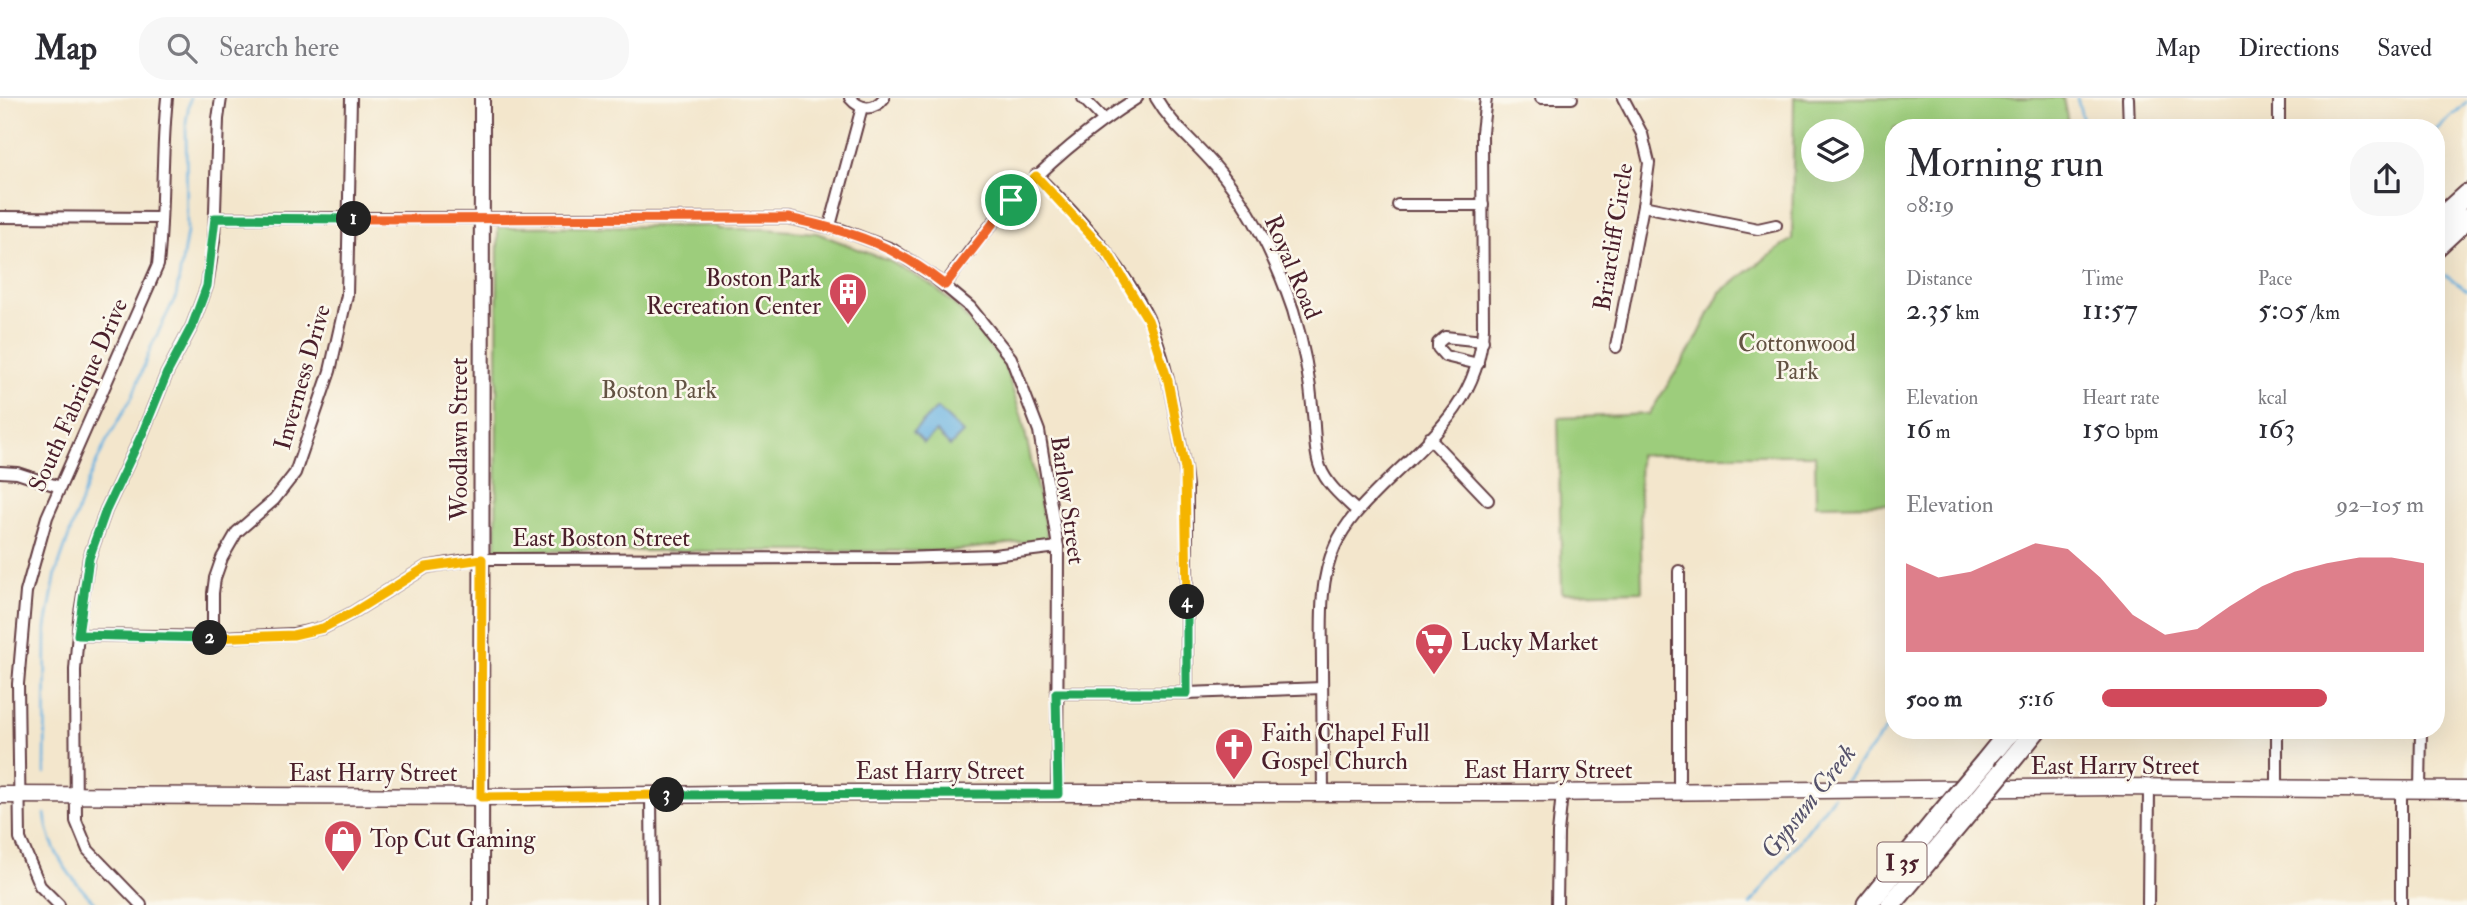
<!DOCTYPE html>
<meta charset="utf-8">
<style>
:root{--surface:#fff;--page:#f7f7f7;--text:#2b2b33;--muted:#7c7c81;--line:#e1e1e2;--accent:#d1495b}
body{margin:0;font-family:"IM FELL Double Pica",serif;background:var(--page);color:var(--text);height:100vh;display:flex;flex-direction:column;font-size:26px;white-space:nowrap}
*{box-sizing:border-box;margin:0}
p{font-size:23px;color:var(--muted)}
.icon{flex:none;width:38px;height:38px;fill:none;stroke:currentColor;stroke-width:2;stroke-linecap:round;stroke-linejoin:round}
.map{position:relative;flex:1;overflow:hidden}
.side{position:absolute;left:1885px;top:21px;width:560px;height:620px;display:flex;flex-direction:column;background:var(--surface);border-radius:28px;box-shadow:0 7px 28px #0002}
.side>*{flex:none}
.tools{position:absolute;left:1801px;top:21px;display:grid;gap:14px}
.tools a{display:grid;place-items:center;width:63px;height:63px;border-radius:50%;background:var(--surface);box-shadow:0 7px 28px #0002;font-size:35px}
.pin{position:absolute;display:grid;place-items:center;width:60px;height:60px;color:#fff;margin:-30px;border:4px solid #fff;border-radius:50%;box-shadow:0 2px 7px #0007}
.km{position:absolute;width:35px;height:35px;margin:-18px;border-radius:50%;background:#222;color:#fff;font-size:19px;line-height:35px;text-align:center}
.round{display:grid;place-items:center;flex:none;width:74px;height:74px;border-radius:28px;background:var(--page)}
.headline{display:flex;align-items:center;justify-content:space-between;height:119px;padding:0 21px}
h1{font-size:38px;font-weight:600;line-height:52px}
.figures{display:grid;grid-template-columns:repeat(3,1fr);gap:10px;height:119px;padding:7px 21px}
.figures div{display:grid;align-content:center}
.figures b{font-size:30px;font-weight:600}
.figures small{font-size:19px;font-weight:400}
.figures p{font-size:19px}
.chart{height:196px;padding:14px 21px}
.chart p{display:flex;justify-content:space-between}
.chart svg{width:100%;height:126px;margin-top:7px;fill:var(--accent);opacity:.7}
ul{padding:0 21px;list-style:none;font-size:23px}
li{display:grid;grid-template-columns:112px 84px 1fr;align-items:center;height:52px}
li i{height:18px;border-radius:9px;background:var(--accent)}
header{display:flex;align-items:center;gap:42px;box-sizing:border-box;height:98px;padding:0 35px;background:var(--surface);border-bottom:2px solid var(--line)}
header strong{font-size:33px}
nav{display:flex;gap:38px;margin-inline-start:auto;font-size:24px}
.search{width:490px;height:63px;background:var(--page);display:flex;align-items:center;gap:18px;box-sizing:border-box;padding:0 24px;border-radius:28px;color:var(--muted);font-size:26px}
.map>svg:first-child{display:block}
</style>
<header>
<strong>Map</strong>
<div class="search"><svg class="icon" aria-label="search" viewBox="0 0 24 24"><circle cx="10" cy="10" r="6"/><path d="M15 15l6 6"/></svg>Search here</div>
<nav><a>Map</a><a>Directions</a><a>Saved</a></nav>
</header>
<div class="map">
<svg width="2467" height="807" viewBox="0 0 2467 807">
<rect width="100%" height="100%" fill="#fbf7ec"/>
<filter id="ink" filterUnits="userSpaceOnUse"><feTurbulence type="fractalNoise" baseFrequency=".0143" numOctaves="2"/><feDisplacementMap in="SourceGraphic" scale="14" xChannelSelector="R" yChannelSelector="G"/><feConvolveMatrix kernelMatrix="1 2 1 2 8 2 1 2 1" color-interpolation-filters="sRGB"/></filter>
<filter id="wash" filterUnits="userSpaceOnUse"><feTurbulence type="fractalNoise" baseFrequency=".00686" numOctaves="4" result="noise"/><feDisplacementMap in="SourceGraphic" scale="28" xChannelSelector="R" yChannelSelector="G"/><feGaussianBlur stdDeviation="1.57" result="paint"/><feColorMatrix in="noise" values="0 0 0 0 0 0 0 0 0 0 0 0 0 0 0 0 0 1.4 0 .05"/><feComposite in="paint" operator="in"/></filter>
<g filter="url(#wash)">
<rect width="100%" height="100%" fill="#f3e6cc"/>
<!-- green -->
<g fill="#9dcd7b" stroke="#747653" stroke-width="2" fill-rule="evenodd">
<path d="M 1794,0 L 2063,0 L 2069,30 L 1894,30 L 1893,406 L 1816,407 L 1815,357 L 1639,357 L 1642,493 L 1562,495 L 1558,320 L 1649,316 L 1695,244 L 1720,194 L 1792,141 ZM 1813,33 L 1852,33 L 1852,72 L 1813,72 Z"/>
<polygon points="711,128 718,128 719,131 765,131 817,135 889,163 932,187 958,210 1004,266 1022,320 1048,441 951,453 496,453 498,129"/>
</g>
<!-- water -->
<polygon fill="#69b2e1" stroke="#5a6886" stroke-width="2" points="937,310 963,335 950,348 936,334 924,345 913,334"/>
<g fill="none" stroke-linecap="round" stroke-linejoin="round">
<!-- stream -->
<g stroke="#69b2e1" stroke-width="2.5">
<polyline points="2077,0 2085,30"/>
<polyline points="2436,32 2467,4"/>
<polyline points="2445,177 2467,192"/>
<polyline points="45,675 46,529 56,475 88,383 105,346 133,297 151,249 176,198 187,134 186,24 190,0"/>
<polyline points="1844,685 1894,621"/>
<path d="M 45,716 C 49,754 71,781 97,807"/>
<polyline points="1750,807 1834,698"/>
</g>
</g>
</g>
<g filter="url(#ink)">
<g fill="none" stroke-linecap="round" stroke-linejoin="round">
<defs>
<g id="minor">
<path d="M 850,0 C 860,12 874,13 884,0"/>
<polyline points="1083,0 1104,22"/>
<path d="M 1156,0 C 1172,28 1195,44 1215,68 C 1250,108 1276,162 1293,212 C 1303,245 1310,281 1313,316 C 1315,333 1314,353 1320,369 C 1327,387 1343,400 1357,413"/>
<polyline points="1541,0 1572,0"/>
<polyline points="2128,0 2129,30"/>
<polyline points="2279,0 2279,30"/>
<path d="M 1036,77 C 1079,119 1122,166 1148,220 C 1169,266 1175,321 1185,371 L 1187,388 L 1187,595"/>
<polyline points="1398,107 1483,107"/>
<polyline points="1643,108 1758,131 1776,127"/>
<polyline points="0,119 161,120"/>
<polyline points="215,120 788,120 842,132 892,151 934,179 970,209 1011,260 1039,333 1058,449 1057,696"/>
<polyline points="830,128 862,9"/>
<path d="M 945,187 C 997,112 1059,49 1137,0"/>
<polyline points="1616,249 1643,108 1649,65 1642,36 1623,0"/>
<polyline points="1478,266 1445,258 1438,250 1438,245 1445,239 1483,243"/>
<polyline points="1429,340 1488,402"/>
<polyline points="0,374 17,375 60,389"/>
<polyline points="1679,473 1679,694"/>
<polyline points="78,537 225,539 293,536 323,530 352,515 426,469 473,461 900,460 994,457 1058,449"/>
<polyline points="213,539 213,495 215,480 222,460 237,434 274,402 295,375 330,273 347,197 351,0"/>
<polyline points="1056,595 1187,595 1322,590"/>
<polyline points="2277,691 2277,632"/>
<polyline points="2420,692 2421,632"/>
<path d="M 1323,695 C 1323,653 1322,610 1322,568 C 1322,528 1318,485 1335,448 C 1346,423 1365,405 1384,386 C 1433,339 1480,301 1483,230 L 1482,34 L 1486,0"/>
<polyline points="651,697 652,807"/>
<path d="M 59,807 L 40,788 L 20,741 L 18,586 L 26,494 L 47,419 L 158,167 C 164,112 161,56 167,0"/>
<polyline points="141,807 88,752 76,723 75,572 79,521 89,460 106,412 143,334 167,275 192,228 207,188 214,143 218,21 221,0"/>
<polyline points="1557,807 1558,735 1562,695"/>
<polyline points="2148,807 2149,690"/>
<polyline points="2401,807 2401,692"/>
</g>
<polyline id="tertiary" points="481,807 482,0"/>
<polyline id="secondary" points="0,697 519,699 790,695 1537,695 2114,689 2467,692"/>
<g id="motorway">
<polyline points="2436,124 2467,96"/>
<polyline points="2436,149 2467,120"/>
<polyline points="1985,664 2011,632"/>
<polyline points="2010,664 2036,632"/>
<polyline points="1867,807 1937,721"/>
<polyline points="1891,807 1962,722"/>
</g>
</defs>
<!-- minor casing -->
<use href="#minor" stroke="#633d43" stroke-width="14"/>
<!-- tertiary casing -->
<use href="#tertiary" stroke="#633d43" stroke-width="18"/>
<!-- secondary casing -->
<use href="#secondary" stroke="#633d43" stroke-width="19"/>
<!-- motorway casing -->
<use href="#motorway" stroke="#633d43" stroke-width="23"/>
<!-- minor -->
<use href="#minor" stroke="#fff" stroke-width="10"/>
<!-- tertiary -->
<use href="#tertiary" stroke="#fff" stroke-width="14"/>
<!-- secondary -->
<use href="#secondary" stroke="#fff" stroke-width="16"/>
<!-- motorway -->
<use href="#motorway" stroke="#fff" stroke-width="19"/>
<defs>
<g id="motorway-bridge">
<polyline points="1937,721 1985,664"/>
<polyline points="1962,722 2010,664"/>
</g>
</defs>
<!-- motorway-bridge casing -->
<use href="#motorway-bridge" stroke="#633d43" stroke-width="23" stroke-linecap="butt"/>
<!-- motorway-bridge -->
<use href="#motorway-bridge" stroke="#fff" stroke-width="19"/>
</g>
</g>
<g fill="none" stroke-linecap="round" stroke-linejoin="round" filter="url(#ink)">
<defs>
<path id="split-1" d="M 354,121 L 788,120 C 851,133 894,147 945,187 L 1011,102"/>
<polyline id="split-2" points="210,540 78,537 89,460 106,412 143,334 167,275 192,228 207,188 215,120 354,121"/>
<polyline id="split-3" points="210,540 293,537 323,530 352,515 426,469 482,461 481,699 667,697"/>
<polyline id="split-4" points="667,697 1058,696 1056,595 1187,595 1187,504"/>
<polyline id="split-5" points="1011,102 1036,78 1109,157 1148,222 1168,283 1185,371 1187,504"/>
</defs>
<!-- split-1 casing -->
<use href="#split-1" stroke="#fff" stroke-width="14"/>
<!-- split-2 casing -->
<use href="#split-2" stroke="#fff" stroke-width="14"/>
<!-- split-3 casing -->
<use href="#split-3" stroke="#fff" stroke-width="14"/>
<!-- split-4 casing -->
<use href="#split-4" stroke="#fff" stroke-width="14"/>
<!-- split-5 casing -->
<use href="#split-5" stroke="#fff" stroke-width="14"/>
<!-- split-1 -->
<use href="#split-1" stroke="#f0652b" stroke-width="9"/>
<!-- split-2 -->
<use href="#split-2" stroke="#22a559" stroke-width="9"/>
<!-- split-3 -->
<use href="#split-3" stroke="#f5b400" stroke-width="9"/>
<!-- split-4 -->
<use href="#split-4" stroke="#22a559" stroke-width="9"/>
<!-- split-5 -->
<use href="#split-5" stroke="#f5b400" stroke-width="9"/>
</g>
<!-- icons -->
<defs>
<symbol id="building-pin" viewBox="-11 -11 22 30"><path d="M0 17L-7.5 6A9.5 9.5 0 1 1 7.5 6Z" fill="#d1495b" stroke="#fbf7ec"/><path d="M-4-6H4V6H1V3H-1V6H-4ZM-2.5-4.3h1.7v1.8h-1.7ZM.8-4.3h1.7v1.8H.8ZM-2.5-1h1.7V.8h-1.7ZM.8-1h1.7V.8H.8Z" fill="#fff"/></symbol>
<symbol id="supermarket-pin" viewBox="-11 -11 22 30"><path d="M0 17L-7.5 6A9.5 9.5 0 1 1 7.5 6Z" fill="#d1495b" stroke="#fbf7ec"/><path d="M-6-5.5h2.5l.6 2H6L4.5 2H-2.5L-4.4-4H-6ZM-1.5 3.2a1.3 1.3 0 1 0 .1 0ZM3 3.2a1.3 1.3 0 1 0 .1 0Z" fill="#fff"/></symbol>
<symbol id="church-pin" viewBox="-11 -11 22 30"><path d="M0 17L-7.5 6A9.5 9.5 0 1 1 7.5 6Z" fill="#d1495b" stroke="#fbf7ec"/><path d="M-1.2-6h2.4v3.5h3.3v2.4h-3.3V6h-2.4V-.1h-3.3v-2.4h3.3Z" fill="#fff"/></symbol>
<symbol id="shop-pin" viewBox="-11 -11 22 30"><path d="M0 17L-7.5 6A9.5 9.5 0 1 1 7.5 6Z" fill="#d1495b" stroke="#fbf7ec"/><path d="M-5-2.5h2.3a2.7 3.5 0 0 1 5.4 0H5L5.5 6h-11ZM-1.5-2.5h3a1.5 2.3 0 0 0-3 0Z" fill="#fff"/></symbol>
</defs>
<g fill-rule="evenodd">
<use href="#building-pin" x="826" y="172" width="44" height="60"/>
<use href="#supermarket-pin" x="1412" y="522" width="44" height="60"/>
<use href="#church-pin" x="1212" y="627" width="44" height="60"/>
<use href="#shop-pin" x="321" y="719" width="44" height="60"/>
</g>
<g text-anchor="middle" stroke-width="5" stroke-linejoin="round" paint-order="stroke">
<!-- shield labels -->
<rect fill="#fbf7ec" stroke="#7f6065" stroke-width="2" x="1877.5" y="744.5" width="49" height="39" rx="5"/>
<g font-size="23" font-weight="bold" fill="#4a1f2b">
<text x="1902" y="772">I 35</text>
</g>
<!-- street labels -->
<g font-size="24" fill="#4a1f2b" stroke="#fbf7ec">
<text transform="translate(1613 139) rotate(-81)" y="8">Briarcliff Circle</text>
<text transform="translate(1293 169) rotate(67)" y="8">Royal Road</text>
<text transform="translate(302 279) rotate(-74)" y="8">Inverness Drive</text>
<text transform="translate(78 297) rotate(-66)" y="8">South Fabrique Drive</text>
<text transform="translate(459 341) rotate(-90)" y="8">Woodlawn Street</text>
<text transform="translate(1068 402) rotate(82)" y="8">Barlow Street</text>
<text x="601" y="448">East Boston Street</text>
<text x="2115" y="676">East Harry Street</text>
<text x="1548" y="680">East Harry Street</text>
<text x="940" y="681">East Harry Street</text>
<text x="373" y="683">East Harry Street</text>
</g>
<!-- poi labels -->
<g font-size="24" fill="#4a1f2b" stroke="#fbf7ec" text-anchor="start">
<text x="821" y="188" text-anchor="end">Boston Park<tspan x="821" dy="28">Recreation Center</tspan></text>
<text x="1461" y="552">Lucky Market</text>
<text x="1261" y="643">Faith Chapel Full<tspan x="1261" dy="28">Gospel Church</tspan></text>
<text x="370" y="749">Top Cut Gaming</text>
</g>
<!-- park labels -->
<g font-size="24" fill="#635343" stroke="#fbf7ec">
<text x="1797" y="253">Cottonwood<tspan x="1797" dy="28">Park</tspan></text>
<text x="659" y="300">Boston Park</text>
</g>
<!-- water labels -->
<g font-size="26" font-style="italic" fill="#55526b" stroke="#fbf7ec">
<text transform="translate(1808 703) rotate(-52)" y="9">Gypsum Creek</text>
</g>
</g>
</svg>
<div class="tools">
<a><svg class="icon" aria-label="layers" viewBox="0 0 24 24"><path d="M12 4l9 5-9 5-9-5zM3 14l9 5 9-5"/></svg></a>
</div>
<div class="pin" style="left:1011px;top:102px;background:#1e9e55"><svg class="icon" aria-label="arrive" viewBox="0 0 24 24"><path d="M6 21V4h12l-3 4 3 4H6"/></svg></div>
<b class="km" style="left:354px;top:121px">1</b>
<b class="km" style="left:210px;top:540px">2</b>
<b class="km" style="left:667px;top:697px">3</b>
<b class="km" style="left:1187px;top:504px">4</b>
<section class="side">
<div class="headline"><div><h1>Morning run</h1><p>08:19</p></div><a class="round"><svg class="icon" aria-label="share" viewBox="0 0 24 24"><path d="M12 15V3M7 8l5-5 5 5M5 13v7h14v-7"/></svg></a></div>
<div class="figures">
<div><p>Distance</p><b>2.35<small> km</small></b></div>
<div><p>Time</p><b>11:57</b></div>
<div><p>Pace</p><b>5:05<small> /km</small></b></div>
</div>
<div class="figures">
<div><p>Elevation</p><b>16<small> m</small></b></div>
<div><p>Heart rate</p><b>150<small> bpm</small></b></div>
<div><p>kcal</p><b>163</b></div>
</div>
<div class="chart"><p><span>Elevation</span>92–105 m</p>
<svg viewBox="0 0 160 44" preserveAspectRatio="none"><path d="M0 44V13L10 18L20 16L30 11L40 6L50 8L60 18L70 31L80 38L90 36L100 28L110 21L120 16L130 13L140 11L150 11L160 13V44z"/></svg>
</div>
<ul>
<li><b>500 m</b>5:16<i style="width:70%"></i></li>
</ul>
</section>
</div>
